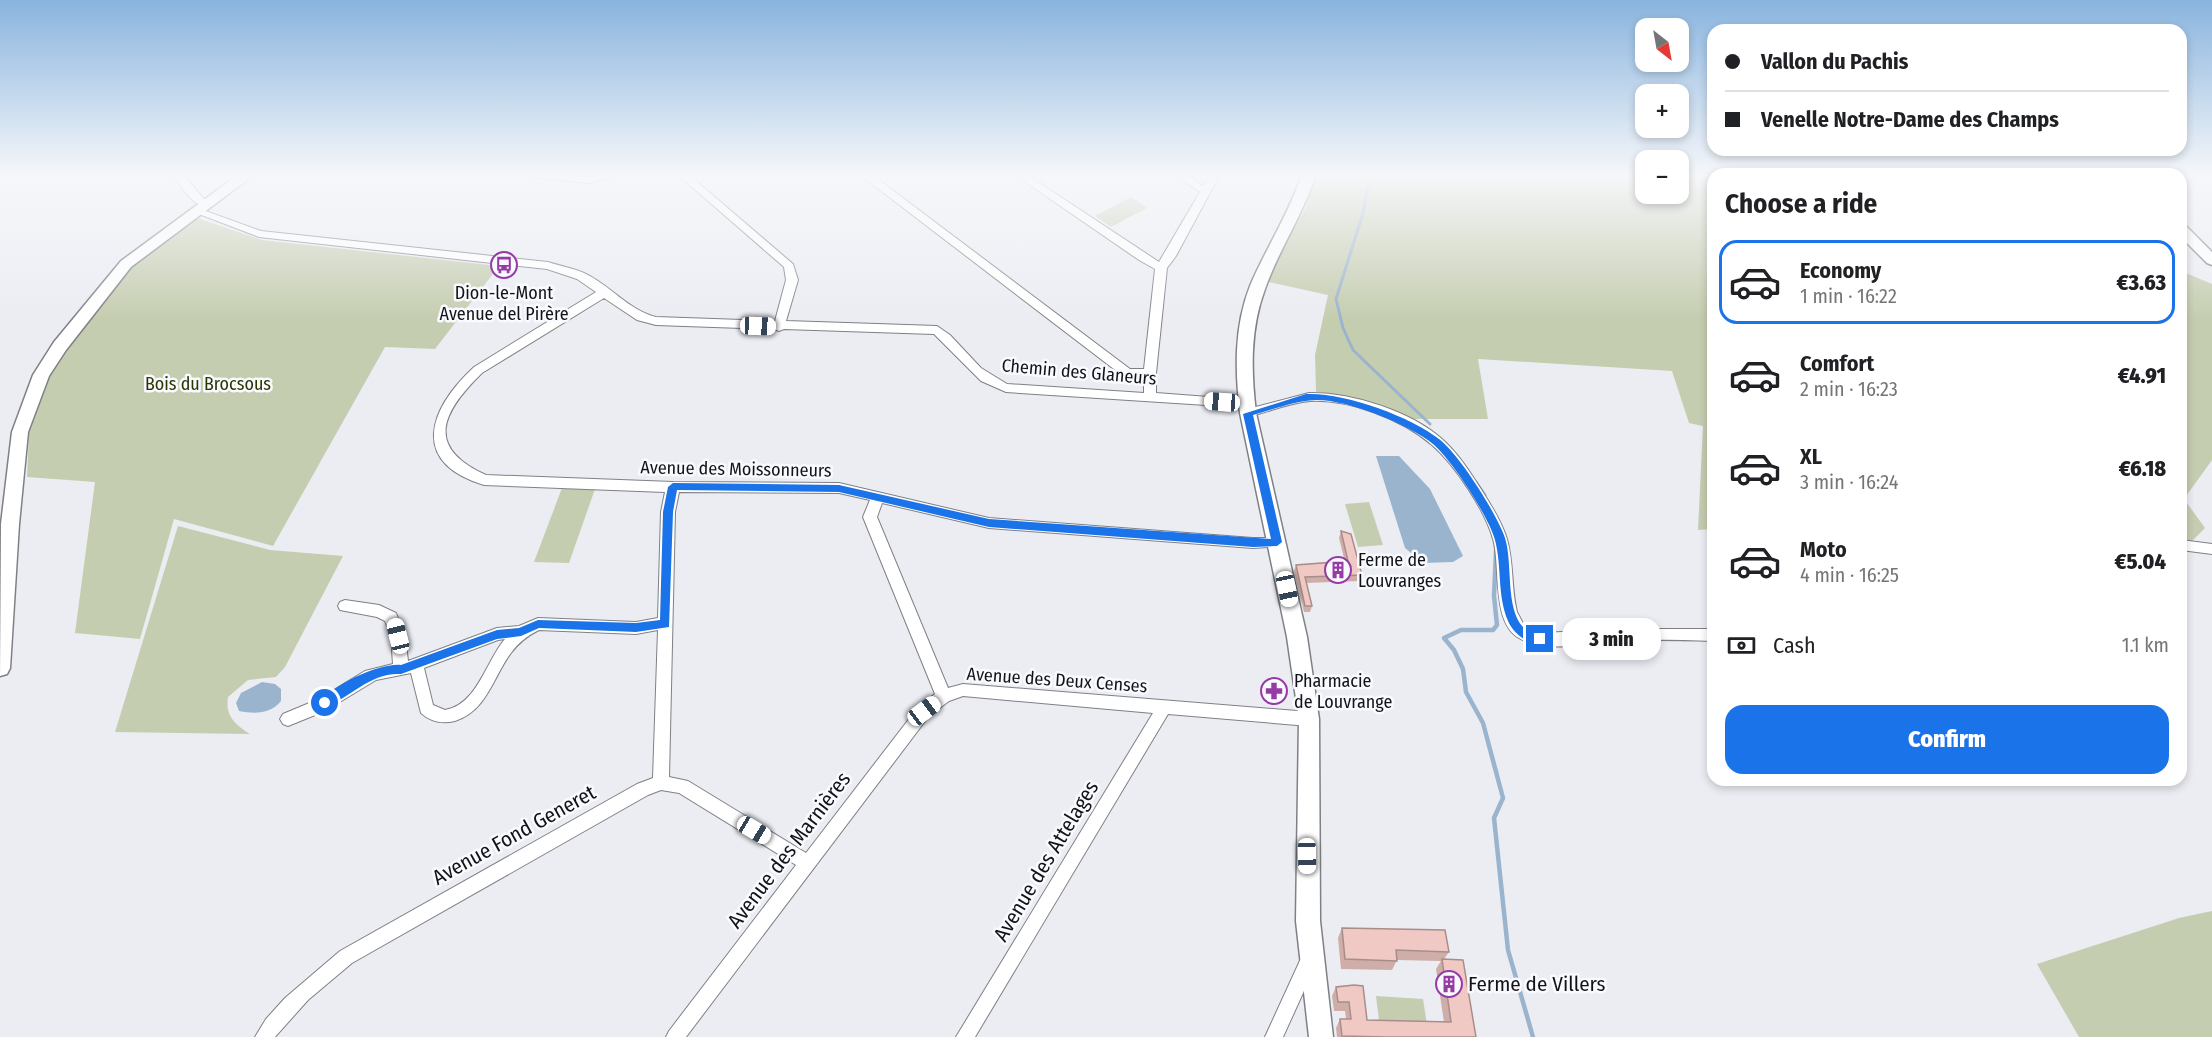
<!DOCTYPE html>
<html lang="en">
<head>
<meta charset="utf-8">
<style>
	body { margin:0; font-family:"Fira Sans Condensed",sans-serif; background:#f2f2f2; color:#202124; height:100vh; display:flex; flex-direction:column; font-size:22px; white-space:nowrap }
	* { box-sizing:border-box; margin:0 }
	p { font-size:20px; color:#757577 }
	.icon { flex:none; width:33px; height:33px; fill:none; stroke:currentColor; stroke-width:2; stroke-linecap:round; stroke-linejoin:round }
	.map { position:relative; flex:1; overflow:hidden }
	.panel { position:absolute; left:1707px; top:168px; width:480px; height:618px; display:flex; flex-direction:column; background:#fff; border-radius:18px; box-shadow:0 3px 9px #0003 }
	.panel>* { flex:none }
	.top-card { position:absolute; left:1707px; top:24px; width:480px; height:132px; border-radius:18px; box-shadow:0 3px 9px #0003; display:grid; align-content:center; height:132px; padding:0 18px; background:#fff }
	.needle { width:39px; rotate:149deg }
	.tools { position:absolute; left:1635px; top:18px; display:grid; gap:12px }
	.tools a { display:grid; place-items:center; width:54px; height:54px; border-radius:12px; background:#fff; box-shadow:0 3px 9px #0003; font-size:30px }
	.end { position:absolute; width:27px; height:27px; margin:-14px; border:8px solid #1a73e8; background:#fff; box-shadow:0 0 0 3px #fff }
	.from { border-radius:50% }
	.bubble { position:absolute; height:42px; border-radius:18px; background:#fff; box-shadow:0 3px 9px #0003; font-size:20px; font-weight:800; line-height:42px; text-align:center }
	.car { position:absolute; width:18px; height:36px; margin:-18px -9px; border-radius:8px; box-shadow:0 0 4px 2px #0007; background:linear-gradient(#fff 24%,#345 0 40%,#fff 0 76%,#345 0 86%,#fff 0) }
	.top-card b { display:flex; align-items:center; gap:21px; height:57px; font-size:22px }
	.top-card b+b { border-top:2px solid #e0e0e0 }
	.top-card i { width:15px; height:15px; background:#202124 }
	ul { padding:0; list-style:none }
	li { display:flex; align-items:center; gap:18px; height:84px; margin:0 12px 9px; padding:0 6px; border:3px solid transparent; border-radius:18px }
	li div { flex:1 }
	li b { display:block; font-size:22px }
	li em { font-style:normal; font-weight:800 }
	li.current { border-color:#1a73e8 }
	li>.icon { width:54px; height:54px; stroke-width:1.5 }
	h2 { padding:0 18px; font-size:27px; line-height:72px }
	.pay { display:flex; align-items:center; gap:15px; height:66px; padding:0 18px; font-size:22px }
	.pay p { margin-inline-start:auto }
	.cta { display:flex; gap:12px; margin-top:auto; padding:12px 18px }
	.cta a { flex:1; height:69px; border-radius:18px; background:#1a73e8; color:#fff; font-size:24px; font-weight:800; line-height:69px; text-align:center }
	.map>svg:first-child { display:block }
</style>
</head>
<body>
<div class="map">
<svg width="2212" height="1037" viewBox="0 0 2212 1037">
	<rect width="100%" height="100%" fill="#ebedf3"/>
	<g fill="#c5cdb0">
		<polygon points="1314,174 1645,174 1646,194 1678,194 1679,174 1713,174 1713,529 1698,530 1703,426 1689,423 1672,371 1478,359 1488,419 1414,419 1359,400 1316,392 1315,355 1328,295 1264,281 1306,207"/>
		<polygon points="1131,197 1147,208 1111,227 1095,216"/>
		<polygon points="197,218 262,240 499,266 435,349 385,347 273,546 174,519 140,639 75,633 95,482 27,477 29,432 46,381 66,347 130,266"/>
		<polygon points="2181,271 2212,284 2212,460 2184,499 2205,528 2192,541 2181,540"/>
		<polygon points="562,488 595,489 569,563 534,562"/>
		<polygon points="1369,502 1383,545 1358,547 1345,504"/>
		<path d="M178,526l92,24 73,6 -58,111 -9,10 -28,3 -20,17c-3,19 7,27 22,37l-135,-2z"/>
		<polygon points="2212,911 2212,1037 2079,1037 2037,964 2179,918"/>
		<polygon points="1376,996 1423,999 1428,1031 1380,1029"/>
	</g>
	<g fill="#9bb4ce">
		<polygon points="1376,456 1399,456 1430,489 1463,556 1453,562 1423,563 1405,548"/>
		<path d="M262,682l13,2 6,5v12c-10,13 -26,13 -42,10l-3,-8 5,-10z"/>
	</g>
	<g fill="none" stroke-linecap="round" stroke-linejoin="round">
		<g stroke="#9bb4ce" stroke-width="3">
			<polyline points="1370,174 1363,213 1336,299 1343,328 1353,350 1430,424"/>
			<polyline points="1476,482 1485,495"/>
		</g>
		<polyline stroke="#9bb4ce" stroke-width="4.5" points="1496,551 1494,596 1497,625 1493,630 1461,630 1444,638 1454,650 1463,669 1466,692 1483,723 1503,798 1494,818 1508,950 1533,1037"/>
		<defs>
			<g id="street">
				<path d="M172,174h11l20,24 8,5v4c-17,2 -30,-21 -39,-33z"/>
				<polygon points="522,174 590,177 622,174 590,183 527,177"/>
				<path d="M677,174h11l105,90 5,16 -12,41 151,5 13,9 31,33 26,16 137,9v-16l-21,-1 -264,-202h12l259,195h14l11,-100 -16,-9 -125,-86h12l133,88 41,-70 -27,-18h12l18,12 7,-12h10l-44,82 -9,12 -11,105v20l66,5 24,-1 6,4 -6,4 -24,1 -216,-14 -25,-11 -47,-47 -150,-5 -5,2 -5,-2 -118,-4 -19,-5 -33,-22 -122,75c-40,39 -58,74 4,102l187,7 166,1 150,35 264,20h29l2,4 -2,4 -29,2 -264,-20 -107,-25 -5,14 71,171 15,-4 346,28 5,2 3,5 -3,5 -5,2 -141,-12 -193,323h-19l197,-324 -190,-17 -14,5 -20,15 -243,321h-20l3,-6 127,-166 -117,-72 -18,-3 -13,5 -296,168 -44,37 -33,37h-20l11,-18 19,-21 55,-47 297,-167 16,-6 5,-148 -22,4 -97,-4c-12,6 -20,12 -28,23 -18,24 -24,58 -56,68 -13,3 -24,1 -34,-8l-10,-40 -35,7 -51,31 -37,15 -5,-2 -3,-5 3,-5 36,-15 46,-28 28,-7 -2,-28 -6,-15 -8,-4 -37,-7 -2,-4 2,-4 5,-2 34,5 17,8 9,23 3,25 89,-33 22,-2 19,-8 98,4 22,-4 3,-106 4,-20 -181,-7c-75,-23 -55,-76 -10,-118l122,-75 -19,-13 -30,-10 -288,-32 -68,-26 5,-3 4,1 61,22 287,31c12,4 25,6 36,11 26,12 44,37 72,44l119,4 11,-41 -2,-13zM679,492l160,1 31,7 -7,17 72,177 -16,12 -113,147 -118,-72 -19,-4 6,-265zM505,639c-19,22 -28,66 -60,71l-12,-5 -9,-37 74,-28z"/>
				<path d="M1309,393c41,-1 102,18 133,46 17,15 30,36 42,55 9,14 18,29 23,45 7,24 4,49 10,73l8,15 16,6 85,-4h87v12c-33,-1 -67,-2 -100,0 -29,2 -68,13 -94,-3 -28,-16 -18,-72 -26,-99 -8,-29 -38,-74 -61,-94 -30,-26 -83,-46 -122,-44 -22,2 -42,11 -62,16l-6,-4 2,-3z"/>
				<polygon points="2181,540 2212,544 2212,554 2181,550"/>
				<polygon points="1309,951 1315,954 1318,960 1283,1037 1265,1037 1303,954"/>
			</g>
			<g id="secondary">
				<polygon points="239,174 255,174 131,267 66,350 49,376 28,432 19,524 10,668 7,674 0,676 1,524 12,432 33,375 54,342 121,261"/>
				<path d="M1302,174h14c-13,41 -37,75 -51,115 -15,40 -14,82 -9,124l51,224 12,82 1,202 13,116h-24l-13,-116 3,-202 -12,-82 -47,-224c-5,-43 -6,-86 10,-127 16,-38 39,-72 52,-112z"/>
				<polygon points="2181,225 2186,226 2212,252 2212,265 2207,263 2181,237"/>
			</g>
		</defs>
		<use href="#street" stroke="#7e8085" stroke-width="2"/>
		<use href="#secondary" stroke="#7e8085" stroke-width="3"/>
		<use href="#street" fill="#fff" fill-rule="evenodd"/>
		<use href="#secondary" fill="#fff" fill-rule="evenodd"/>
	</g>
	<g fill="#cfada9">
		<polygon points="1341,531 1362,575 1360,581 1306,583 1312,606 1310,612 1304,612 1294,571 1296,565 1345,562 1339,538"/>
		<polygon points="1342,928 1449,952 1444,959 1476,1037 1337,1037 1336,1028 1340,1019 1346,1019 1345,1011 1334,1011 1332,996 1336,987 1367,1020 1444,1022 1436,969 1441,961 1397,960 1392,970 1341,969 1338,938"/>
	</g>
	<g fill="#f1c9c4" stroke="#a98d89" stroke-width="1.5">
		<polygon points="1341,531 1351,534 1362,575 1305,577 1312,606 1305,606 1296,565 1348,561"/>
		<polygon points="1342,928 1445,930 1449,952 1396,950 1397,961 1345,959"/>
		<polygon points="1442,959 1463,960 1476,1037 1387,1037 1342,1036 1340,1019 1351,1019 1349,1002 1338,1002 1336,987 1354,985 1363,986 1367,1020 1451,1022"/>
	</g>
	<linearGradient id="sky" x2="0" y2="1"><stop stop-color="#89b4de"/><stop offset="0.55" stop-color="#f6f7fa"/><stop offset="1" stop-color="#f6f7fa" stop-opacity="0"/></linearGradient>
	<rect width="2212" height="319" fill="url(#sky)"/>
	<path fill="#1a73e8" d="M1306,394c37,-2 104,22 133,45 20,15 58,75 66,99 8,25 0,70 18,89 5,6 14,6 21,8v7c-16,4 -30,-8 -36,-21 -11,-26 -6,-55 -13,-81 -6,-23 -44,-81 -62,-96 -24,-20 -87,-45 -118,-44 -21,1 -43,10 -62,15l29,127 -5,4 -24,1 -264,-20 -150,-35 -162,-2 -4,22 -4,115 -33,5 -97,-4 -18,8 -24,3 -96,35c-30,-2 -50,23 -76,33l-5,-4c11,-18 60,-40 81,-38l96,-35 22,-2 19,-8 98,3 24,-3 3,-108 5,-25 5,-4 166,2 150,34 282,20 -28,-125z"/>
	<defs>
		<symbol id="bus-ring" viewBox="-11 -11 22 22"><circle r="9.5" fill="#f9faff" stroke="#963ba5" stroke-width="1.5"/><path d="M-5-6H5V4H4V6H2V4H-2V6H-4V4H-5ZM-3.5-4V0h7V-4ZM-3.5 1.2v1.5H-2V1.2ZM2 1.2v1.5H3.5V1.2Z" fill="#963ba5"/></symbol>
		<symbol id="building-ring" viewBox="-11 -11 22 22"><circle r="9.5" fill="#f9faff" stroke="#963ba5" stroke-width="1.5"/><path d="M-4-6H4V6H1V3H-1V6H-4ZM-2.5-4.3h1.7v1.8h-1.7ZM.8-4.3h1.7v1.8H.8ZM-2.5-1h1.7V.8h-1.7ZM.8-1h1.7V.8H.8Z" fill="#963ba5"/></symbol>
		<symbol id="pharmacy-ring" viewBox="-11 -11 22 22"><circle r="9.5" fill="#f9faff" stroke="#963ba5" stroke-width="1.5"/><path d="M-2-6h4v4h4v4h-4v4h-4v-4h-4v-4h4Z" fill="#963ba5"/></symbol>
	</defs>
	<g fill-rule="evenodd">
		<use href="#bus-ring" x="489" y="250" width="30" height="30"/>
		<use href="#building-ring" x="1323" y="555" width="30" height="30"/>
		<use href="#pharmacy-ring" x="1259" y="676" width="30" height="30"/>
		<use href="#building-ring" x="1434" y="969" width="30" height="30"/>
	</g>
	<g text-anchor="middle" stroke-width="5" stroke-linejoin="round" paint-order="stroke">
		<g font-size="18" fill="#131315" stroke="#f9faff" text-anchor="start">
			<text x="504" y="299" text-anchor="middle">Dion-le-Mont<tspan x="504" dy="21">Avenue del Pirère</tspan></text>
			<text x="1358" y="566">Ferme de<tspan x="1358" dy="21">Louvranges</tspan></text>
			<text x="1294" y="687">Pharmacie<tspan x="1294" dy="21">de Louvrange</tspan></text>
		</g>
		<g font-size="18" fill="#131315" stroke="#f9faff">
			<text transform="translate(1079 372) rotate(5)" y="6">Chemin des Glaneurs</text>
			<text transform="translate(736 469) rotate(1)" y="6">Avenue des Moissonneurs</text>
			<text transform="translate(1057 680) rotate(4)" y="6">Avenue des Deux Censes</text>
		</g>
		<g font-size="18" fill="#2c3600" stroke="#f9faff">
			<text x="208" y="390">Bois du Brocsous</text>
		</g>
		<g font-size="21" fill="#131315" stroke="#f9faff">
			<text transform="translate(514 835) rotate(-29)" y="7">Avenue Fond Generet</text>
			<text transform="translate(789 850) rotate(-53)" y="7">Avenue des Marnières</text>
			<text transform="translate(1046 861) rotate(-59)" y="7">Avenue des Attelages</text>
		</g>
		<g font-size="21" fill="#131315" stroke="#f9faff" text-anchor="start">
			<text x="1468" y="991">Ferme de Villers</text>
		</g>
	</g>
</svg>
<div class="tools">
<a><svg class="needle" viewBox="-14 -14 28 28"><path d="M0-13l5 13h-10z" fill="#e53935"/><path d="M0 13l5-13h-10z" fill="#757577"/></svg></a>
<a>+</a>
<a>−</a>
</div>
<i class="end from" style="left:325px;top:703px"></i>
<i class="end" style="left:1540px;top:639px"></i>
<div class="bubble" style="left:1562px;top:618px;width:99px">3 min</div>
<i class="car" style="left:758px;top:326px;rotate:92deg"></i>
<i class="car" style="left:1222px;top:402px;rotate:274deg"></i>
<i class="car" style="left:1287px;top:589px;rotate:168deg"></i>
<i class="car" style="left:398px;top:636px;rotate:346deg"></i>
<i class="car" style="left:924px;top:711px;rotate:53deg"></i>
<i class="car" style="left:754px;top:830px;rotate:121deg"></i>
<i class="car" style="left:1307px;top:856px;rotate:179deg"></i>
<div class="top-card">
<b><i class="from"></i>Vallon du Pachis</b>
<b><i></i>Venelle Notre-Dame des Champs</b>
</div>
<section class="panel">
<h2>Choose a ride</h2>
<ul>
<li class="current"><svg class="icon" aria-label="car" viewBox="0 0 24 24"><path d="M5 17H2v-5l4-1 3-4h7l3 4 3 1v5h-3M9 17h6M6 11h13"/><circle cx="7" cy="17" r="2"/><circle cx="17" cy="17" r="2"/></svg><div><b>Economy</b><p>1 min · 16:22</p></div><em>€3.63</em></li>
<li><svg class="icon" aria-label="car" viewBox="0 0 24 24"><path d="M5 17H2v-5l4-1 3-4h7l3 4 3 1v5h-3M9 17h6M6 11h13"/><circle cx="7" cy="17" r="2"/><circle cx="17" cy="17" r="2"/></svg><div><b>Comfort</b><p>2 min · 16:23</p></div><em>€4.91</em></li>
<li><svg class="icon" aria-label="car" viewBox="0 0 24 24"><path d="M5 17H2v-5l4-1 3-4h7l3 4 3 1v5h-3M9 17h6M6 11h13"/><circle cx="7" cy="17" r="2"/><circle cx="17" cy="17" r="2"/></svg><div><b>XL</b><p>3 min · 16:24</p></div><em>€6.18</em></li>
<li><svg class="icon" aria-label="car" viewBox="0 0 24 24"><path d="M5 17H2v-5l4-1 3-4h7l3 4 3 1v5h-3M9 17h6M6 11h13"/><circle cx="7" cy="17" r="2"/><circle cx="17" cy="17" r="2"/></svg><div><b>Moto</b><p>4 min · 16:25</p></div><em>€5.04</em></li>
</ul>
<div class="pay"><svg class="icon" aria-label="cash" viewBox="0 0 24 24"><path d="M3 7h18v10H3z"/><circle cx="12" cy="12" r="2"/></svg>Cash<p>1.1 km</p></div>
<div class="cta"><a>Confirm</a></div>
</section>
</div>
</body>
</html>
